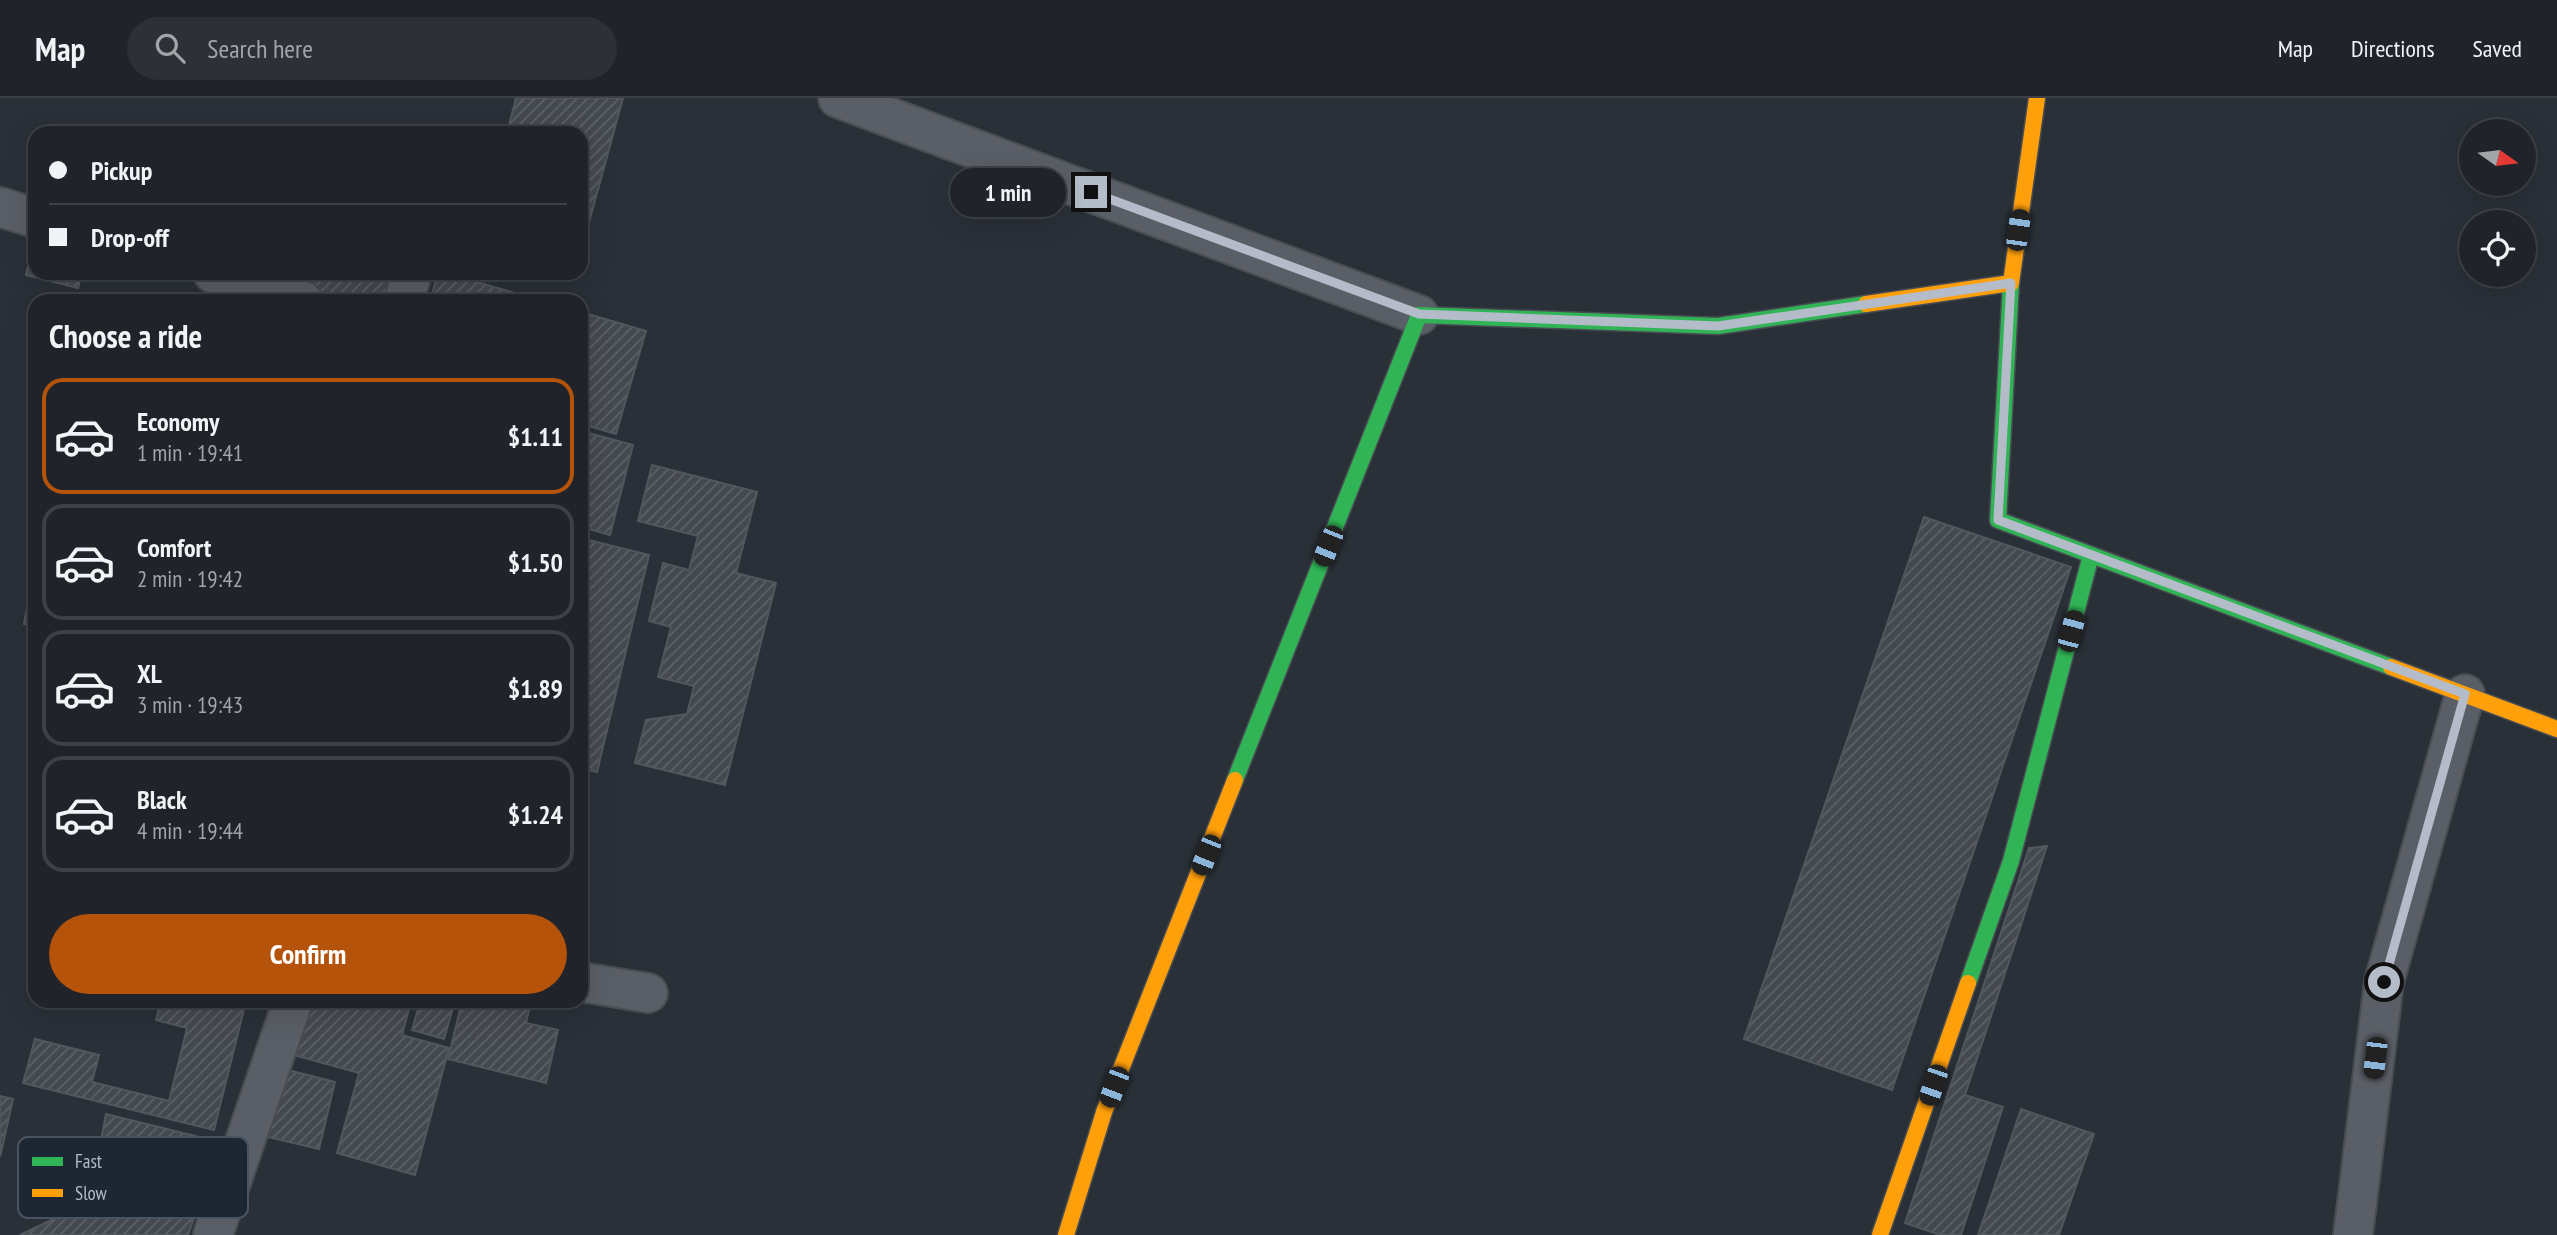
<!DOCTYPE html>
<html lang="en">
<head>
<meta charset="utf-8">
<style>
	body { margin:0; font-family:"PT Sans Narrow",sans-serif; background:#2d3036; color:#f1f3f6; height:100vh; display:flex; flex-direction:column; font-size:26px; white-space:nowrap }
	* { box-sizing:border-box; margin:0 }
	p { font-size:23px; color:#a2a4a8 }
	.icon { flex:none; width:38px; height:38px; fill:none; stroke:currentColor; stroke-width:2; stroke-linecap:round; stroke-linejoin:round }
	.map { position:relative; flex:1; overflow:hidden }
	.side { position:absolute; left:28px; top:196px; width:560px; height:714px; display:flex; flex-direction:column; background:#20242a; border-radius:21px; box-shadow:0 7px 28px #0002,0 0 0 2px #3d4147 }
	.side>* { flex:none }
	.hud { position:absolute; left:28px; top:28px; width:560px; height:154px; border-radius:21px; box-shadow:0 7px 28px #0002,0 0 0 2px #3d4147; display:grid; align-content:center; height:154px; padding:0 21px; background:#20242a }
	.needle { width:46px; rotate:104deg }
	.fabs { position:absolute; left:2459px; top:21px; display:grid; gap:14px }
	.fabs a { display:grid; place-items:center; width:77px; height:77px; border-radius:50%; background:#20242a; box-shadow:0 7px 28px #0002,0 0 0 2px #3d4147; font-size:35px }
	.end { position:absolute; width:32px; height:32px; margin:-16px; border:9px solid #b4bcc9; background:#111; box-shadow:0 0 0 4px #111 }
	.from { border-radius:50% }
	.bubble { position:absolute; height:49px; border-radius:24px; background:#20242a; box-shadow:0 7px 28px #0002,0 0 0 2px #3d4147; font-size:23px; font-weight:700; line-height:49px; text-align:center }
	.car { position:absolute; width:21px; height:42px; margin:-21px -10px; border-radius:9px; box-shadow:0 0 5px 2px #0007; background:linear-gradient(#222 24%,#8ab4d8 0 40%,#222 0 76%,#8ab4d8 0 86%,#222 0) }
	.hud b { display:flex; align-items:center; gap:24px; height:66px; font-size:26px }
	.hud b+b { border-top:2px solid #3d4147 }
	.hud i { width:18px; height:18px; background:#f1f3f6 }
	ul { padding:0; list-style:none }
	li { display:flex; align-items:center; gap:21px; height:116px; margin:0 14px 10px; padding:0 7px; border:4px solid #3d4147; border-radius:21px }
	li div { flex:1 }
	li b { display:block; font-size:26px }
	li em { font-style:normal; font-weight:700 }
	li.selected { border-color:#b45309 }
	li>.icon { width:63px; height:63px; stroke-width:1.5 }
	h2 { padding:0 21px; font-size:32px; line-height:84px }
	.primary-button { display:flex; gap:14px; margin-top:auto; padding:14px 21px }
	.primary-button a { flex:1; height:80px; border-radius:42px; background:#b45309; color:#fff; font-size:28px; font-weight:700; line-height:80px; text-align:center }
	header { display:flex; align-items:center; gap:42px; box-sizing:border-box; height:98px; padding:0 35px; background:#20242a; border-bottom:2px solid #3d4147 }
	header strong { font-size:33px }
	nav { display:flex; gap:38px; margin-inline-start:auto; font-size:24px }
	.search { width:490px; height:63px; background:#2d3036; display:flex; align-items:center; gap:18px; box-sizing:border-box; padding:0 24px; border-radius:38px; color:#a2a4a8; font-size:26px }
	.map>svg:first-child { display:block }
</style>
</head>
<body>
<header>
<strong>Map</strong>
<div class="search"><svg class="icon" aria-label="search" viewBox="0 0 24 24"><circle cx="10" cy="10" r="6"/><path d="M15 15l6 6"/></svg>Search here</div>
<nav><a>Map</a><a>Directions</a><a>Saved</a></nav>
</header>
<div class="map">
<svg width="2557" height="1137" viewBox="0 0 2557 1137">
	<defs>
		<pattern id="building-hatch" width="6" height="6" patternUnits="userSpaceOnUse" patternTransform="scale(1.75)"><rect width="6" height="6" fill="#444950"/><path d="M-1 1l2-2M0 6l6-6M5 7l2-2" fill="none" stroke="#5d6168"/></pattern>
	</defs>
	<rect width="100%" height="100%" fill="#2a3038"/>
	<g fill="url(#building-hatch)" stroke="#52575f" stroke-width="2">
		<polygon points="516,0 623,0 581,154 581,35 507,35"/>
		<polygon points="33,148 35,175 82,175 78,190 26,177"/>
		<polygon points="253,175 397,175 388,203 344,203"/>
		<polygon points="438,175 445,175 543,203 430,203"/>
		<polygon points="581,214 646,233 616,336 581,326"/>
		<polygon points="581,333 633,347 610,437 581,429"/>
		<polygon points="652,367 757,394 736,475 776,485 725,687 635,665 646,622 687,616 694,588 658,579 671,529 649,523 663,465 689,472 698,438 638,423"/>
		<polygon points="1924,419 2071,469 1892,992 1744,941"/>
		<polygon points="581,440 649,457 597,674 581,670"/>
		<polygon points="33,479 35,480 35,528 24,526"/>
		<polygon points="2047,748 1965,997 2003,1009 1961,1137 1940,1137 1905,1125 2029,750"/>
		<polygon points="161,903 246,903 214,1032 23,985 35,941 99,957 92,984 169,1003 187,930 156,922"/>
		<polygon points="309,903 411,903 402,937 449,950 415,1077 337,1055 359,975 294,957"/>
		<polygon points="420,903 455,903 444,941 412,932"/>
		<polygon points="462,903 531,903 526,925 558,932 546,985 448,961"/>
		<polygon points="280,970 335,984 319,1051 264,1038"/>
		<polygon points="0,998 13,1001 0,1059"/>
		<polygon points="2021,1011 2094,1036 2059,1137 1978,1137"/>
		<polygon points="106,1016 220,1044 188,1137 20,1137 89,1104"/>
	</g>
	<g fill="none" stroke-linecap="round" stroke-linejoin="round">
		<defs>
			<g id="street">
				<polyline points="838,0 1419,217"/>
				<polyline points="0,109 35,120"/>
				<polyline points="213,175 303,203"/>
				<polyline points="404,203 412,175"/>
				<polyline points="581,884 648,895"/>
				<polyline points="213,1137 293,903"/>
				<polyline points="2353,1137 2384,884 2465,596"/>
			</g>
			<g id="fast">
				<polyline points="2011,185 1998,422 2391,569"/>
				<polyline points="1235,682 1419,217 1718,228 1866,206"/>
				<polyline points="1968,885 2011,763 2091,457"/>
			</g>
			<g id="slow">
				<polyline points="1866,206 2011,185 2037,0"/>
				<polyline points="2391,569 2557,631"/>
				<polyline points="1066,1137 1104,1014 1235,682"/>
				<polyline points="1880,1137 1968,885"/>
			</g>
		</defs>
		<use href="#street" stroke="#484c53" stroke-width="42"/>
		<use href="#fast" stroke="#484c53" stroke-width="19"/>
		<use href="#slow" stroke="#484c53" stroke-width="19"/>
		<use href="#street" stroke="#5a5e66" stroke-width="38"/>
		<use href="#fast" stroke="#30b455" stroke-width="16"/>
		<use href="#slow" stroke="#ff9f0a" stroke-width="16"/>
	</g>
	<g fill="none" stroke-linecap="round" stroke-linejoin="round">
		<polyline stroke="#b4bcc9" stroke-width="9" points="1091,94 1419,216 1718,228 2011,185 1998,422 2465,596 2384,884"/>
	</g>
	<rect x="18" y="1039" width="230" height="81" rx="10" fill="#1d2633" stroke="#4a5360" stroke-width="2"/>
	<rect x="32" y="1059" width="31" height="9" fill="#30b455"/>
	<rect x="32" y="1091" width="31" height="8" fill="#ff9f0a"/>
	<g font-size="19" fill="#b4bcc9">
		<text x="75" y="1070">Fast</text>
		<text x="75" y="1102">Slow</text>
	</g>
</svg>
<div class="fabs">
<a><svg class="needle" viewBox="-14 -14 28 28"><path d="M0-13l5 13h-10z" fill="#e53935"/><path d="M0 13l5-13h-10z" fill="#a2a4a8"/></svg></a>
<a><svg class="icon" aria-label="locate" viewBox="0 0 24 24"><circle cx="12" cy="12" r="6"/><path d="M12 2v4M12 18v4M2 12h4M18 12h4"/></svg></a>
</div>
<i class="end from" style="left:2384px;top:884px"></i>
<i class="end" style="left:1091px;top:94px"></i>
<div class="bubble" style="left:950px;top:70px;width:116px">1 min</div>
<i class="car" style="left:2018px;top:132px;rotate:8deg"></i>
<i class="car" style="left:1328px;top:448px;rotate:202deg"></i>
<i class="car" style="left:2071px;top:533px;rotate:15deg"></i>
<i class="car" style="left:1206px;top:757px;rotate:202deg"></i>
<i class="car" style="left:2375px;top:960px;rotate:187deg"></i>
<i class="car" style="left:1933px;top:987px;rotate:199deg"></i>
<i class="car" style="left:1114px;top:989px;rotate:201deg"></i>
<div class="hud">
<b><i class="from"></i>Pickup</b>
<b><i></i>Drop-off</b>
</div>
<section class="side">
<h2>Choose a ride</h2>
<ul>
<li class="selected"><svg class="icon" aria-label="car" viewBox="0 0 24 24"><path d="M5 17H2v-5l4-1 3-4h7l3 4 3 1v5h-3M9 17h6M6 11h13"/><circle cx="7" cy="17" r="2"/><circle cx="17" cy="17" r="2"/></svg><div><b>Economy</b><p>1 min · 19:41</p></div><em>$1.11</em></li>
<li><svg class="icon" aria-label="car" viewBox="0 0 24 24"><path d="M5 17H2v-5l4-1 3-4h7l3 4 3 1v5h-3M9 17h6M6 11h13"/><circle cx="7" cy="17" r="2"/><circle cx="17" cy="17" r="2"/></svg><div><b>Comfort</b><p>2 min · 19:42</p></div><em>$1.50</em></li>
<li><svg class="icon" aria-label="car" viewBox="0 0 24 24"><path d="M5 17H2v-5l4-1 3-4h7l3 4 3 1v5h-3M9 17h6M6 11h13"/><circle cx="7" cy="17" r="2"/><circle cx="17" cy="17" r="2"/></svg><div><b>XL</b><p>3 min · 19:43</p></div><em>$1.89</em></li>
<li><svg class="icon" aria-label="car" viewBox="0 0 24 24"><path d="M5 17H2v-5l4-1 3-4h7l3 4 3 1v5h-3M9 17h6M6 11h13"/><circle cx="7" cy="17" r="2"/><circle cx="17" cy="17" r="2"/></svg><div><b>Black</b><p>4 min · 19:44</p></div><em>$1.24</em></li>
</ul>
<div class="primary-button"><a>Confirm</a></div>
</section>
</div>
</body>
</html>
